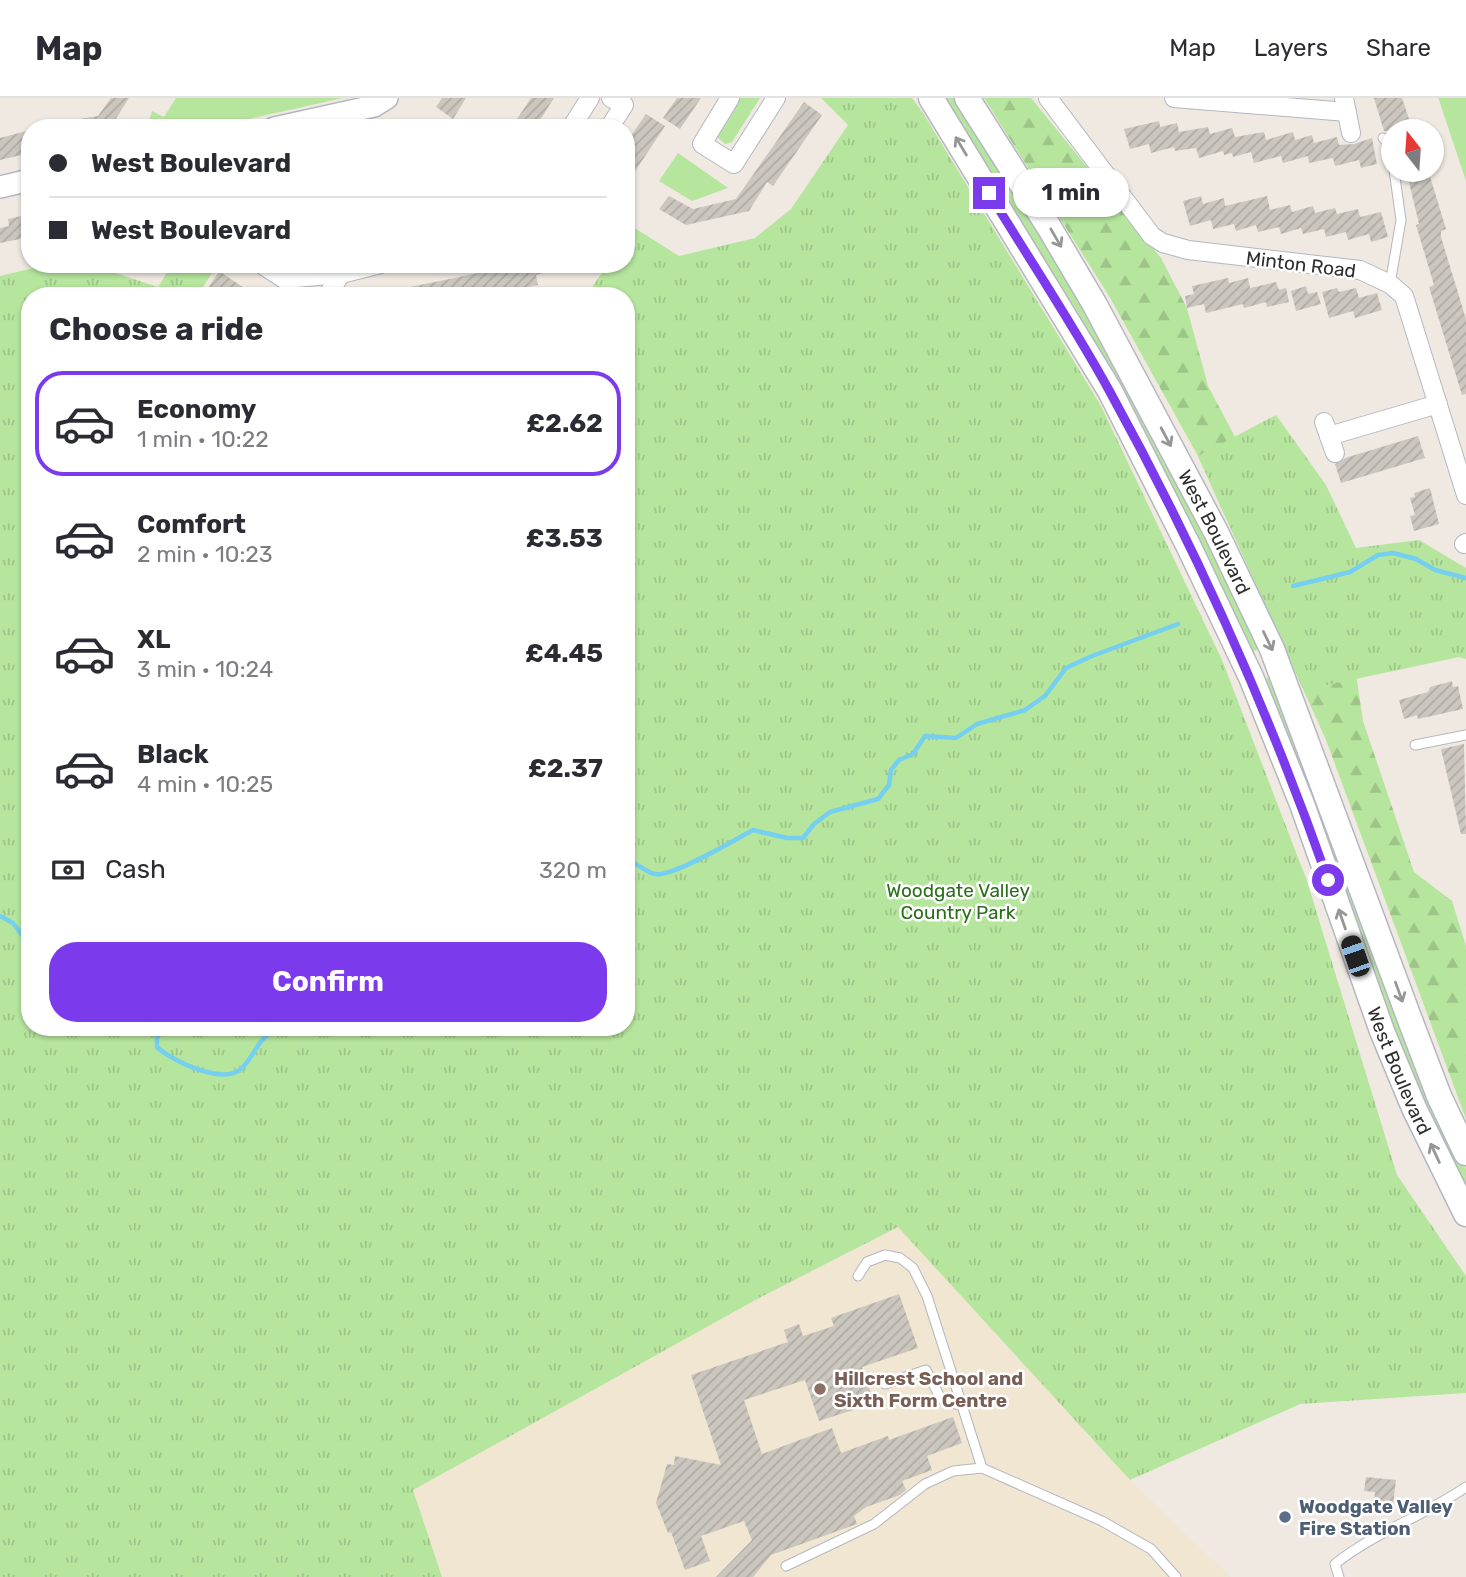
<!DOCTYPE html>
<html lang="en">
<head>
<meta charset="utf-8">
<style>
	body { margin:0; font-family:Rubik,sans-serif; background:#f7f7f7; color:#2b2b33; height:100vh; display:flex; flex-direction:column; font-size:26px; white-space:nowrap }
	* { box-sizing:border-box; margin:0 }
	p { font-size:23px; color:#7c7c81 }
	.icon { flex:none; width:38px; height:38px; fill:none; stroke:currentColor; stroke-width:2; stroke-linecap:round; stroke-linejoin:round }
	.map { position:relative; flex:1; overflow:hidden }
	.sheet { position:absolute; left:21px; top:189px; width:614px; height:749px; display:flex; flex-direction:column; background:#fff; border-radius:28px; box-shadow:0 2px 5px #0004 }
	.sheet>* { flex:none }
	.top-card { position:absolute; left:21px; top:21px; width:614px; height:154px; border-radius:28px; box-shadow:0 2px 5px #0004; display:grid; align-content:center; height:154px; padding:0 28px; background:#fff }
	.needle { width:46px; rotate:343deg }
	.fabs { position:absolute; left:1381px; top:21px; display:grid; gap:14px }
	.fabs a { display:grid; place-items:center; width:63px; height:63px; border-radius:50%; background:#fff; box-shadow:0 2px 5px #0004; font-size:35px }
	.end { position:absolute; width:32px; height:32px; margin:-16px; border:9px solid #7c3aed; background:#fff; box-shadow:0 0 0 4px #fff }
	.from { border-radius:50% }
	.bubble { position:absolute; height:49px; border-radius:24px; background:#fff; box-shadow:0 2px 5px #0004; font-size:23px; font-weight:700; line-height:49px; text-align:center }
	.car { position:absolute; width:21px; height:42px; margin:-21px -10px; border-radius:9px; box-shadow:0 0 5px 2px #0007; background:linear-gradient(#222 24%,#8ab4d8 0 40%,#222 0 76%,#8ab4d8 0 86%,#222 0) }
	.top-card b { display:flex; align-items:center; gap:24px; height:66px; font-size:26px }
	.top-card b+b { border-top:2px solid #e1e1e2 }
	.top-card i { width:18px; height:18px; background:#2b2b33 }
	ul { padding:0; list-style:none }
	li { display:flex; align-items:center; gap:21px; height:105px; margin:0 14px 10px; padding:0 14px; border:4px solid transparent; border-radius:28px }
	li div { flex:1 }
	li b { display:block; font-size:26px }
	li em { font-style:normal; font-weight:700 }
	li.on { border-color:#7c3aed }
	li>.icon { width:63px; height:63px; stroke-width:1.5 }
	h2 { padding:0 28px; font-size:32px; line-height:84px }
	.pay { display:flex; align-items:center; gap:18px; height:77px; padding:0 28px; font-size:26px }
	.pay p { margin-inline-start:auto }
	.cta { display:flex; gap:14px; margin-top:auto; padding:14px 28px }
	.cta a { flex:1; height:80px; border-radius:28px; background:#7c3aed; color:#fff; font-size:28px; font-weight:700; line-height:80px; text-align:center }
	header { display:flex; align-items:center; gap:42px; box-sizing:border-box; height:98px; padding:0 35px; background:#fff; border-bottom:2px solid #e1e1e2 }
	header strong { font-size:33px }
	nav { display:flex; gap:38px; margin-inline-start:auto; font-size:24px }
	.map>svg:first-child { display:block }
</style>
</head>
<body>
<header>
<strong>Map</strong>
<nav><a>Map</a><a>Layers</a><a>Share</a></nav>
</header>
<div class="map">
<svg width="1466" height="1479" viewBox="0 0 1466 1479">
	<defs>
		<pattern id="forest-firs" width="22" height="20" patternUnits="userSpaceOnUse" patternTransform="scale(1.75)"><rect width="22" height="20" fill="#b6e59e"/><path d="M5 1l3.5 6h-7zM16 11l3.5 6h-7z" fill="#9dc588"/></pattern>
		<pattern id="park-tufts" width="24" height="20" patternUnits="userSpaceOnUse" patternTransform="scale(1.75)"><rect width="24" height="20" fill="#b6e59e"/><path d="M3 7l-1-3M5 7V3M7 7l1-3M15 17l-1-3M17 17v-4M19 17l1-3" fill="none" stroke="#9dc588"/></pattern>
		<pattern id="building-hatch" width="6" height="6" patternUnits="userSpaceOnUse" patternTransform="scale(1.75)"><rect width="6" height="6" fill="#cbc7bf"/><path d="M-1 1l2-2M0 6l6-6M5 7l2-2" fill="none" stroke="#afaba4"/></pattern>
	</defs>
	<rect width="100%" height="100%" fill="#efe9e1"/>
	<polygon fill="#f0e6d1" points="899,1129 1130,1382 1231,1479 442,1479 412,1392 759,1200"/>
	<g fill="#b6e59e">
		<polygon points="176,0 343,0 207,30 147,30 152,13 164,19"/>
		<polygon points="740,0 760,0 732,44 725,46 715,37"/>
		<polygon points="941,0 954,0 1047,145 1113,259 1233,491 1258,551 1248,556 1129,308 1076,211"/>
		<polygon points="1438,0 1466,0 1466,83 1439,2"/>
		<polygon points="678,55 728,90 692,103 659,83"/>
		<polygon points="1270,579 1427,989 1466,1071 1466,1093 1416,999 1261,582"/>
	</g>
	<polygon fill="url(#forest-firs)" points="984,0 1031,0 1161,160 1187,210 1208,288 1354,563 1363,623 1414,774 1452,803 1466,848 1466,1021 1326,642 1198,358 1109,198"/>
	<g fill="url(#park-tufts)">
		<polygon points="821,0 912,0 923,15 1101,308 1222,562 1307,783 1397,1077 1466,1178 1466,1295 1300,1306 1130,1382 898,1129 759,1200 413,1392 442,1479 0,1479 0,178 50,166 88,166 158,189 172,166 218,166 197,198 30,198 30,929 626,929 626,198 577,198 590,192 608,166 626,166 627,139 633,129 679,158 755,140 791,111 848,27"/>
		<polygon points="1276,317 1326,387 1356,450 1419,442 1466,470 1466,561 1459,559 1304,592 1198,358"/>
	</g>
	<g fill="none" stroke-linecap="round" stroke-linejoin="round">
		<g stroke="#75cff0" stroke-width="4.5">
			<polyline points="1293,488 1350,474 1378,457 1393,455 1416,461 1435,472 1466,480"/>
			<path d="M626,762c11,2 19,12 29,14 16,4 81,-35 98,-44l34,8h16l11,-14 16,-12 48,-13 11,-14 2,-15 8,-10 14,-6 12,-18 31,2 21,-14 48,-14 20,-14 21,-28 26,-12 86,-32"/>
			<polyline points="0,818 13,825 30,848"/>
			<path d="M157,929v20c15,14 67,39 85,21 15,-16 14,-27 35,-41"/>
		</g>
	</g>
	<g fill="url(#building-hatch)">
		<polygon points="111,0 129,0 110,30 68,30 68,23 98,18"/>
		<polygon points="442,0 466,0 453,21 436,9"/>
		<polygon points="531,0 554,0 535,30 511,30"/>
		<polygon points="677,0 701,0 680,31 663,20"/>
		<polygon points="1374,0 1402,0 1413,33 1384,33"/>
		<polygon points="804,4 822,17 773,88 767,84 749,113 686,127 659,111 669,98 693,111 736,101"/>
		<polygon points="646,16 665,28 626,87 626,45"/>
		<polygon points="1159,23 1160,29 1177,25 1179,34 1208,29 1210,36 1232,30 1235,39 1264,34 1266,42 1293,34 1295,42 1312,37 1314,45 1337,39 1339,47 1354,46 1372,40 1377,66 1361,70 1359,62 1335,68 1333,60 1309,65 1308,58 1283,65 1281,58 1254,65 1251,54 1233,59 1232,55 1224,57 1223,53 1199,60 1196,50 1175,53 1174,49 1151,55 1149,46 1130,51 1124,31"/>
		<polygon points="30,32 30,55 0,62 0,40"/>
		<polygon points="1406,72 1428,72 1446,131 1441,133 1441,139 1466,221 1466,296 1462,297 1429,189 1434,187 1416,127 1419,126"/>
		<polygon points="1201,98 1203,106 1224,100 1225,108 1267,98 1270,112 1290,107 1292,114 1313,108 1315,115 1335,110 1337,116 1358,111 1360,119 1381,114 1388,139 1371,144 1369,136 1348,142 1346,134 1326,139 1324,131 1303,136 1301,130 1281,136 1279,129 1258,134 1256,127 1236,133 1234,126 1213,131 1211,122 1190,128 1183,103"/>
		<polygon points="30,116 30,139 0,145 0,130 9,128 8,121"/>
		<polygon points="522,166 562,166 562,170 536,177 538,187 485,198 396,198 396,192"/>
		<polygon points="219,173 256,198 203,198"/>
		<polygon points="1228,180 1229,185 1248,180 1250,190 1276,184 1279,192 1286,190 1289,204 1267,209 1266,204 1244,210 1243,206 1206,215 1204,206 1187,210 1185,198 1194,196 1192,188"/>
		<polygon points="1306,188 1308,196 1317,194 1321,206 1296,213 1291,193"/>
		<polygon points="1337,190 1339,194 1356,190 1359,200 1377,195 1382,212 1355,220 1353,213 1329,220 1322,194"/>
		<polygon points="1418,338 1425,360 1341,385 1335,366 1345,360"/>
		<polygon points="1430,390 1439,426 1414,433 1410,418 1415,417 1410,400 1415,399 1414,395"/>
		<polygon points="1452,583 1453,589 1458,588 1463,611 1418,621 1417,617 1404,621 1399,602 1428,594 1430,589"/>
		<polygon points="1464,646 1466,736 1461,736 1441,651"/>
		<polygon points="899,1196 918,1250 862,1269 874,1305 819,1323 805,1282 744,1302 762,1356 832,1330 841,1355 888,1338 889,1342 953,1319 962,1345 927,1358 932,1372 902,1383 906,1392 900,1397 866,1409 854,1418 857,1426 771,1457 753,1479 716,1479 752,1442 744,1423 701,1438 710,1463 685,1472 671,1434 668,1435 656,1405 667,1366 674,1367 675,1358 721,1367 691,1277 788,1244 784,1232 799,1226 803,1238 834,1228 831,1220"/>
		<polygon points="1366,1379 1396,1382 1393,1407 1374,1405 1375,1394 1364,1393"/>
	</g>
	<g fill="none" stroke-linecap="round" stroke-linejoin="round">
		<defs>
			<g id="service">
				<polyline points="1383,40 1390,48 1393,67"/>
				<polyline points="1390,186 1401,122 1394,72"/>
				<polyline points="1415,647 1466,637"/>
				<polyline points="858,1178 867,1164 885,1157 900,1160 913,1170 927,1198 982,1370"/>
				<polyline points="885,1286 926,1272 941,1301 962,1308"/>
				<polyline points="786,1468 874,1426 925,1386 953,1373 982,1370 1102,1423 1151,1451 1176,1479"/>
				<path d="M1339,1479l-4,-13c40,-32 89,-48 131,-77"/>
			</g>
			<g id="minor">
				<polyline points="730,0 702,46 734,66 776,0"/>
				<polyline points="1048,0 1152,138 1163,145 1188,152 1360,172 1390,186 1404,198 1466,397"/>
				<polyline points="1174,0 1347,14"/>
				<polyline points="1344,0 1351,35"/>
				<polyline points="571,30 590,0"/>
				<polyline points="609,30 624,7 611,0"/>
				<polyline points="261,166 284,181 341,176 381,166"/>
				<polyline points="327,198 341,176"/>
				<polyline points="1324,324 1329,338 1438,306"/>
				<polyline points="1329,338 1335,355"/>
				<polyline points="1464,446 1466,445"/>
			</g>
			<g id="tertiary">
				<polyline points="274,30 374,8 387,0"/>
				<polyline points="0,89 30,82"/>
			</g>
			<g id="secondary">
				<path id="s1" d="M931,0l179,293 79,156 62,130 51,127 80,227 32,77 52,106"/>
				<path id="s2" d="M967,0l82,129 46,78 121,227 56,117 138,371 29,76 27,57"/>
			</g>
		</defs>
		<use href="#service" stroke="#b4b7c1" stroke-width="11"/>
		<use href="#minor" stroke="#b4b7c1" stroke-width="20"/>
		<use href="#tertiary" stroke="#b4b7c1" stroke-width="24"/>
		<use href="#secondary" stroke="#b4b7c1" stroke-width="27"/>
		<use href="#service" stroke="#fff" stroke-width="9"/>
		<use href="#minor" stroke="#fff" stroke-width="18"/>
		<use href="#tertiary" stroke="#fff" stroke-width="21"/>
		<use href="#secondary" stroke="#fff" stroke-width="24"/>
	</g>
	<defs><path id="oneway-shaft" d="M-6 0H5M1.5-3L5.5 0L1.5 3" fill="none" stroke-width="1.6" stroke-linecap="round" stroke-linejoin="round" transform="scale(1.75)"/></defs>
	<g stroke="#969696">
		<use href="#oneway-shaft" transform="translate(961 48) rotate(-121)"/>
		<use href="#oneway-shaft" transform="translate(1056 140) rotate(60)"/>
		<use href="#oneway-shaft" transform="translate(1166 339) rotate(62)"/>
		<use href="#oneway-shaft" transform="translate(1268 543) rotate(64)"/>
		<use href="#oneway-shaft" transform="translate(1342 821) rotate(-109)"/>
		<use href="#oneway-shaft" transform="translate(1399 894) rotate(70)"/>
		<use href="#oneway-shaft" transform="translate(1435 1055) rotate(-115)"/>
	</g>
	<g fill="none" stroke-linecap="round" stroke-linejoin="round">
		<path stroke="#7c3aed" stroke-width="9" d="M989,95c40,66 84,131 121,199 86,156 159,320 218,488"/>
	</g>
	<circle fill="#8d6e63" stroke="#fff" stroke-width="2.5" cx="820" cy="1291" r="7"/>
	<circle fill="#5c6f8a" stroke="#fff" stroke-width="2.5" cx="1285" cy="1419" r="7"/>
	<g text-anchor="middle" stroke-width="5" stroke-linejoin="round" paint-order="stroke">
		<g font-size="19" fill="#2e2e2e" stroke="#fff">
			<text transform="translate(1301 166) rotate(7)" y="7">Minton Road</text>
			<text dy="7" stroke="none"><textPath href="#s2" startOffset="500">West Boulevard</textPath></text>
			<text dy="7" stroke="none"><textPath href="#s1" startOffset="1083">West Boulevard</textPath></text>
		</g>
		<g font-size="19" fill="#2c6e1b" stroke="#fff">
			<text x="958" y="799">Woodgate Valley<tspan x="958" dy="22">Country Park</tspan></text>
		</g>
		<g font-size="19" font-weight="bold" fill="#785e54" stroke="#fff" text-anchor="start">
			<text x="834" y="1287">Hillcrest School and<tspan x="834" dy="22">Sixth Form Centre</tspan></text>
		</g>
		<g font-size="19" font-weight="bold" fill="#4e5e75" stroke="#fff" text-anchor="start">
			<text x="1299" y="1415">Woodgate Valley<tspan x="1299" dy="22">Fire Station</tspan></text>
		</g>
	</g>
</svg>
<div class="fabs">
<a><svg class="needle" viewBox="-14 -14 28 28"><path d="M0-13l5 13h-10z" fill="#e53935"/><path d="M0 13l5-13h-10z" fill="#7c7c81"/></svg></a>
</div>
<i class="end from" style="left:1328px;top:782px"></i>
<i class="end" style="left:989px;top:95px"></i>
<div class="bubble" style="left:1013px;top:70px;width:116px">1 min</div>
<i class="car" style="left:1355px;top:858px;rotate:341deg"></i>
<div class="top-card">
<b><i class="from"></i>West Boulevard</b>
<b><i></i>West Boulevard</b>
</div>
<section class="sheet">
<h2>Choose a ride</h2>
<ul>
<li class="on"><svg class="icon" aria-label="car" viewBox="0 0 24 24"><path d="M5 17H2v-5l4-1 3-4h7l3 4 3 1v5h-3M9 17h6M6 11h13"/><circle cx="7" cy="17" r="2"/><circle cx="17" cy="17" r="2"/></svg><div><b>Economy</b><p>1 min · 10:22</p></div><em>£2.62</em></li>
<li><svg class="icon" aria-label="car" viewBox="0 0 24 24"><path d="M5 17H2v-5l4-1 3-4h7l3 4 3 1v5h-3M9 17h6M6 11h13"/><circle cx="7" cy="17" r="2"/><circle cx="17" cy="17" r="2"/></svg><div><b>Comfort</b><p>2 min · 10:23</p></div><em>£3.53</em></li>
<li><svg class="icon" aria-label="car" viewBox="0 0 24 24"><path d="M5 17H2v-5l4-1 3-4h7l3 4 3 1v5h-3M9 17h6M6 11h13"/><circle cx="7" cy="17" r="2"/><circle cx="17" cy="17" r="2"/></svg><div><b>XL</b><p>3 min · 10:24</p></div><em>£4.45</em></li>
<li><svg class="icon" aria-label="car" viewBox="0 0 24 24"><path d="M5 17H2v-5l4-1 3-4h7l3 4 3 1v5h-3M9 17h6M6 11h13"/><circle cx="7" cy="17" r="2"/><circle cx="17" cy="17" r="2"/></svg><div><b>Black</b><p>4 min · 10:25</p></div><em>£2.37</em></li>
</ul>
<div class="pay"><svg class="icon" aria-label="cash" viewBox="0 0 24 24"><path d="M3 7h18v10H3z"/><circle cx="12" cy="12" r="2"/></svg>Cash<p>320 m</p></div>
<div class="cta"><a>Confirm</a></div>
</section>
</div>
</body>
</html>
